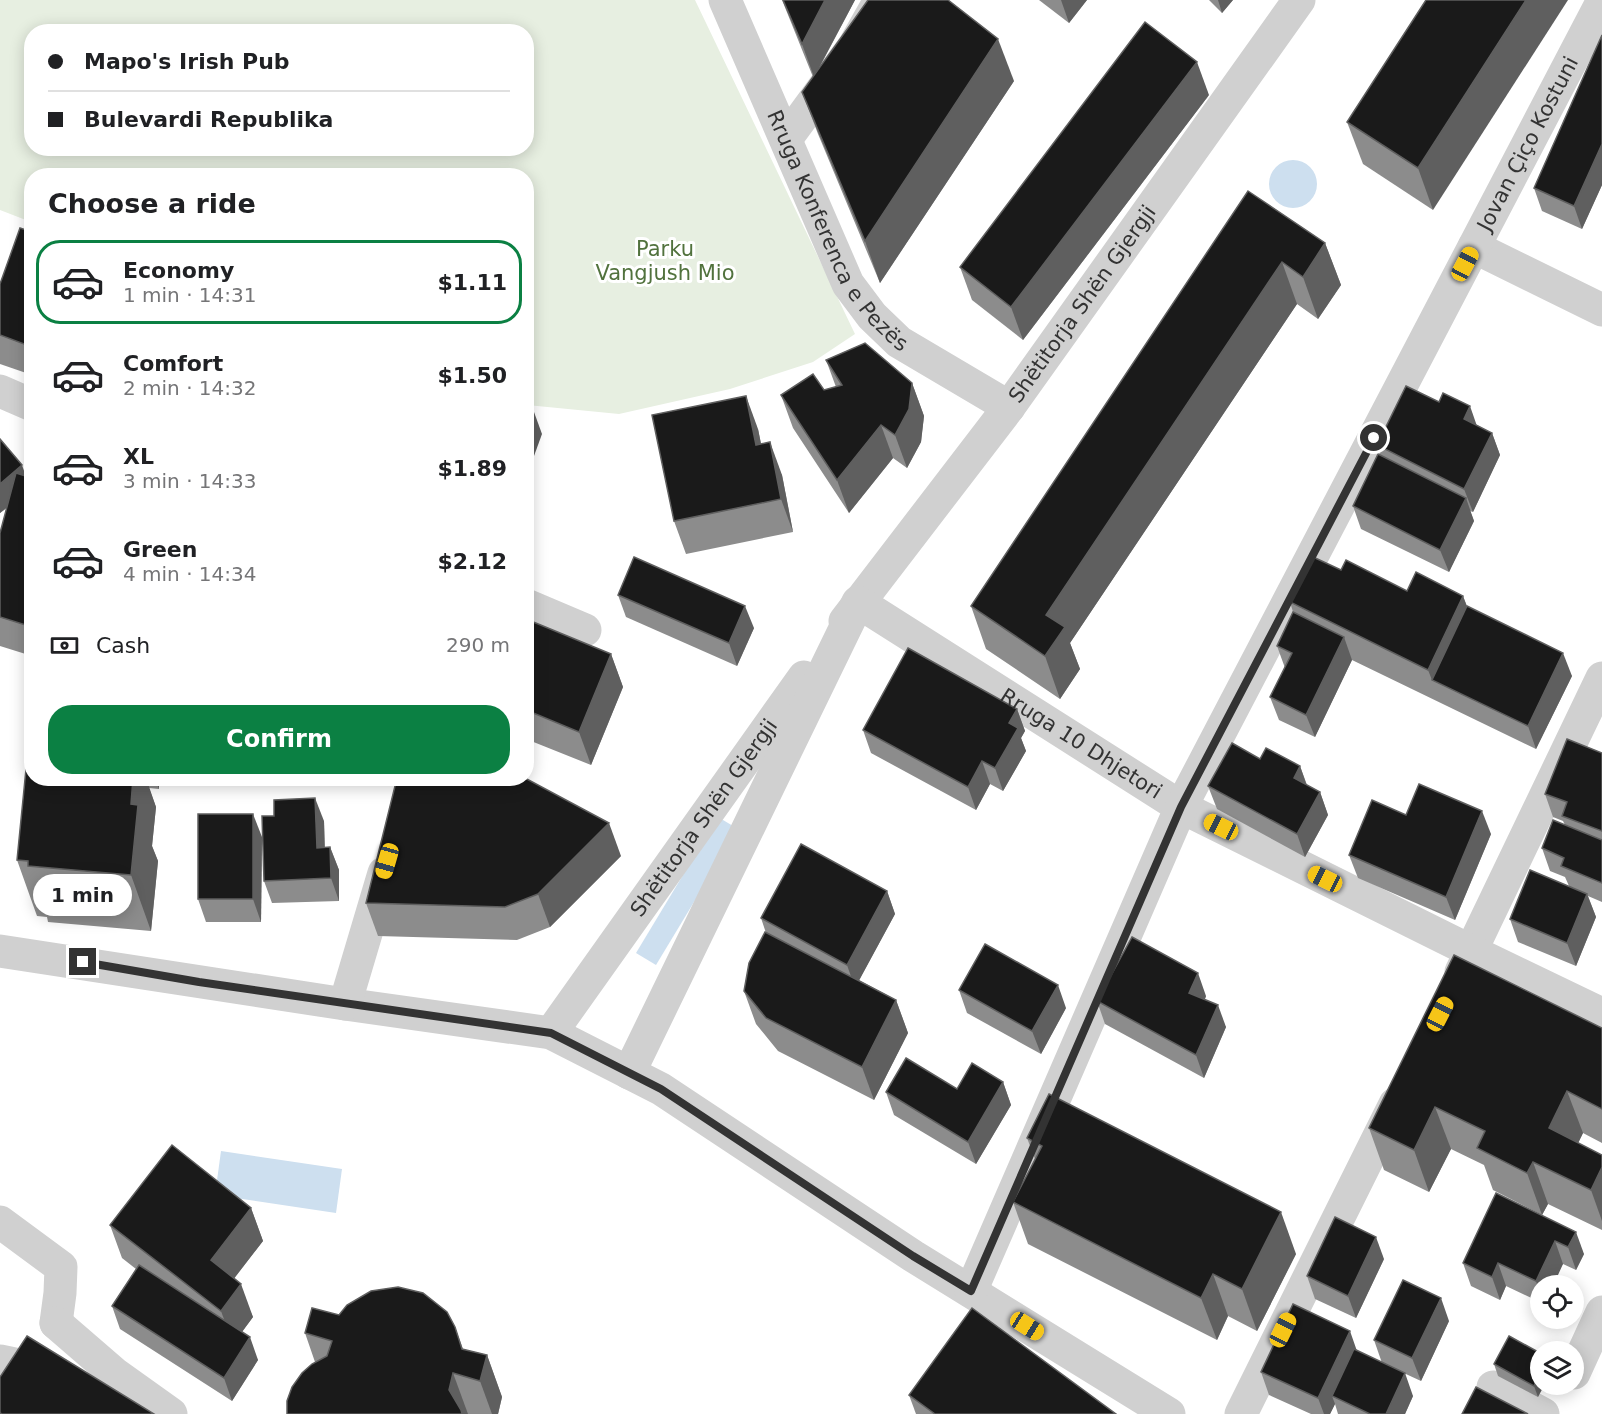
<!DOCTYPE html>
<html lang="en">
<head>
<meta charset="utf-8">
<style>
	body { margin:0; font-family:"DejaVu Sans",sans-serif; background:#f6f6f6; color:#202124; height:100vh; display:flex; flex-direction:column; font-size:22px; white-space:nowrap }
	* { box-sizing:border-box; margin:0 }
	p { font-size:20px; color:#757577 }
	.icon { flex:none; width:33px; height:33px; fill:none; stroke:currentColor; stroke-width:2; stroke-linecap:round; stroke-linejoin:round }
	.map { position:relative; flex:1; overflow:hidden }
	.details { position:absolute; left:24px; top:168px; width:510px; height:618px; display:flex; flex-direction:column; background:#fff; border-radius:24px; box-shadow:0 3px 15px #0003 }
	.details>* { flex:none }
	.guide { position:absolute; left:24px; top:24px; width:510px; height:132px; border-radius:24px; box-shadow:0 3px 15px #0003; display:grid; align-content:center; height:132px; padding:0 24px; background:#fff }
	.tools { position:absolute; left:1530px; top:1275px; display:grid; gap:12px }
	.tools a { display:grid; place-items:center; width:54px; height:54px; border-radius:50%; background:#fff; box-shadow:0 3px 15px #0003; font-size:30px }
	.end { position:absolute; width:27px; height:27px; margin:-14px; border:8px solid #333; background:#fff; box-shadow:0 0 0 3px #fff }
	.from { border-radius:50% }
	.bubble { position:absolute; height:42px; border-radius:21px; background:#fff; box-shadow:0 3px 15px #0003; font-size:20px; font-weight:600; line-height:42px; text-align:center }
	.car { position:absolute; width:18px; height:36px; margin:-18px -9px; border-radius:8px; box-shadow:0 0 4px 2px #0007; background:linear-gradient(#f5c518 24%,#345 0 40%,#f5c518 0 76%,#345 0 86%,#f5c518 0) }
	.guide b { display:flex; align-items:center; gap:21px; height:57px; font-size:22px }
	.guide b+b { border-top:2px solid #e0e0e0 }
	.guide i { width:15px; height:15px; background:#202124 }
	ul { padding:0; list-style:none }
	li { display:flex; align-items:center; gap:18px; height:84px; margin:0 12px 9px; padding:0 12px; border:3px solid transparent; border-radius:24px }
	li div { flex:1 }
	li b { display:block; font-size:22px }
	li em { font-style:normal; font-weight:600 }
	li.on { border-color:#0b8043 }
	li>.icon { width:54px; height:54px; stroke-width:1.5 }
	h2 { padding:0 24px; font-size:27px; line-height:72px }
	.pay { display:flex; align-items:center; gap:15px; height:66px; padding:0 24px; font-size:22px }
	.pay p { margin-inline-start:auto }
	.button { display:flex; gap:12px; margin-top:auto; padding:12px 24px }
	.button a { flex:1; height:69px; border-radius:24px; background:#0b8043; color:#fff; font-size:24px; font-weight:600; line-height:69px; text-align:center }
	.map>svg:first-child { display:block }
</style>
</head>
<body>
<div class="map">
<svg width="1602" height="1414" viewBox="0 0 1602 1414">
	<rect width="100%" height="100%" fill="#fff"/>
	<path fill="#e7efe1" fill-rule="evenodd" d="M0,0h695l160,334 -42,28 -83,27 -111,25 -92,-9 -1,-229h-494l-1,46 -31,-12zM32,32h494v116h-494z"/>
	<g fill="#cddfef">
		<circle cx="1293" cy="184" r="24"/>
		<polygon points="718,817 738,829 656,965 636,953"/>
		<polygon points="221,1151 342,1169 336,1213 215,1195"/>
	</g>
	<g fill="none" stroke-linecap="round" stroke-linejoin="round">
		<g stroke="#d0d0d0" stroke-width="33">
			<path id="s1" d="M725,0l123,284 24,32 27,26 110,65"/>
			<polyline points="786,139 854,46 880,0"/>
			<polyline points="1474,247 1602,310"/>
			<polyline points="0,391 32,405"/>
			<polyline points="526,605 585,630"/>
			<path id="s2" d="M845,621l164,-214 290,-407"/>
			<polyline points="0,951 345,1004 551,1033 661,1089 913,1256 1169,1414"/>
			<polyline points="1461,972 1602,678"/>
			<polyline points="345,1004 384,873"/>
			<path id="s3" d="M551,1033l253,-356"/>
			<path id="s4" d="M629,1073l229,-471 323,205 290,144 131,63"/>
			<polyline points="0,1222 61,1267 60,1293 56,1323"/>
			<path id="s5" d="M971,1291l210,-484 421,-805"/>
			<polyline points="56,1323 115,1374 171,1414"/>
			<polyline points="0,1361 19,1365"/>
			<polyline points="1574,1373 1602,1312"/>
			<polyline points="1493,1387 1543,1414"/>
			<polyline points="1241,1414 1395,1104"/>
		</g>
	</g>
	<g fill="#8c8c8c">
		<polygon points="782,0 855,0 816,74 1014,81 880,283 818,134 802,92 813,77"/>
		<polygon points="1039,0 1087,0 1069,23"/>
		<polygon points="1209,0 1233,0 1222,13"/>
		<polygon points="1426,0 1433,210 1363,164 1347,122"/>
		<polygon points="1602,35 1602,185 1582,229 1542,211 1534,188"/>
		<polygon points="1209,95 1023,340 972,300 960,267"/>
		<polygon points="1248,191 1325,243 1341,285 1318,319 1297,304 1070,643 1080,669 1060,699 986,649 971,606"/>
		<polygon points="32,232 32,375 0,364 0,284"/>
		<polygon points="826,360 912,383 924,416 921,442 907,468 893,458 849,513 793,428 781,395 824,390 836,387"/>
		<polygon points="1477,425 1492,433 1500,455 1473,512 1470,511 1474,521 1449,572 1361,529 1353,506 1380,455 1377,445"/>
		<polygon points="758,429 761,444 782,475 793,532 686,554 674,521"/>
		<polygon points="0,439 26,476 32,478 32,656 0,646 0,533 7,508 0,513"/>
		<polygon points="1341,570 1407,591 1463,596 1467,606 1572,676 1536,749 1352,660 1315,737 1279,720 1270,697 1285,668 1277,646 1293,612 1290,602"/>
		<polygon points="618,595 754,628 737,666 626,617"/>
		<polygon points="526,619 611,654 623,687 591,765 526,739"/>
		<polygon points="1017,709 1025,731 1021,738 1026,751 1003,791 990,784 976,810 871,753 863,730"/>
		<polygon points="1602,753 1602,902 1588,896 1596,917 1576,966 1518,942 1510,919 1569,886 1565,877 1550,871 1542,848 1565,825 1563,821 1553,817 1545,794"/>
		<polygon points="1260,759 1300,766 1307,785 1320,792 1328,815 1305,857 1217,809 1208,786"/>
		<polygon points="32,778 159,778 159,789 149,788 156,807 152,846 158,861 151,931 48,922 47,917 37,916 17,860"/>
		<polygon points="1406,815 1491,834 1455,920 1358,878 1349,855"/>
		<polygon points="324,821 325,847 330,847 339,870 339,901 272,903 264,881"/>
		<polygon points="262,837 261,922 206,922 198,899"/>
		<polygon points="621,856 550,927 517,940 378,936 366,903"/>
		<polygon points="887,891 895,914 859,980 896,1000 908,1033 874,1100 778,1051 756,1024 744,991 766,933 761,918"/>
		<polygon points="959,990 1066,1008 1041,1054 967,1013"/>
		<polygon points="1206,996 1205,999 1226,1027 1204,1078 1105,1024 1097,1001"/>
		<polygon points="1602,1028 1602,1143 1583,1133 1578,1143 1602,1155 1602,1230 1548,1204 1542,1215 1493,1190 1484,1165 1451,1149 1429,1192 1384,1170 1369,1128"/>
		<polygon points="1003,1082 1011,1105 976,1164 894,1115 886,1092 957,1089"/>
		<polygon points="1027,1138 1296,1254 1257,1331 1228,1316 1217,1340 1028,1244 1013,1202 1035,1159"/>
		<polygon points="1496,1193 1584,1254 1576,1270 1563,1264 1540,1286 1540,1302 1506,1286 1500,1300 1471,1286 1463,1263"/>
		<polygon points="251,1208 263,1241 234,1278 253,1317 242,1332 258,1360 232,1401 120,1329 112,1306 136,1269 122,1258 110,1225"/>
		<polygon points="1384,1259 1356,1318 1315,1299 1307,1276"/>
		<polygon points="339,1315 455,1327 463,1349 487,1355 502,1397 498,1414 287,1414 315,1362 305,1333"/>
		<polygon points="1449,1321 1421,1381 1382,1363 1374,1340"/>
		<polygon points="1357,1351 1413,1396 1405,1414 1338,1414 1335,1404 1330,1414 1311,1414 1269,1395 1261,1372"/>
		<polygon points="1540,1353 1538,1397 1498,1376 1494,1364"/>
		<polygon points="909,1395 1116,1414 916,1414"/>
	</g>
	<g fill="#5f5f5f">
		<polygon points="825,0 855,0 814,77 802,44"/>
		<polygon points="1061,0 1087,0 1069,23"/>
		<polygon points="1218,0 1233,0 1222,13"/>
		<polygon points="1526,0 1568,0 1433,210 1418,168"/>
		<polygon points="998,39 1014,81 880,283 865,241"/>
		<polygon points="1197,62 1209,95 1023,340 1011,307"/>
		<polygon points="1602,144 1602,185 1582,229 1574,206"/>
		<polygon points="1325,243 1341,285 1318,319 1303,277"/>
		<polygon points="1282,262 1297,304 1070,643 1080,669 1060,699 1045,656 1046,615"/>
		<polygon points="912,383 924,416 921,442 907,468 895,435"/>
		<polygon points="746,396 758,429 768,478 756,445"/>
		<polygon points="530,401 542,434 526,478 526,411"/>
		<polygon points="1470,406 1478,429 1464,419"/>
		<polygon points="881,425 893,458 849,513 837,480"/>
		<polygon points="1492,433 1500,455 1473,512 1464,489"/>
		<polygon points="770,442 782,475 793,532 781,499"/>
		<polygon points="22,465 30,488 0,513 0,484"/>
		<polygon points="1466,498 1474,521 1449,572 1440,550"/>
		<polygon points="1463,596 1475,629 1432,680 1428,670"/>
		<polygon points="745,606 754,628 737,666 729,643"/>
		<polygon points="1344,637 1352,660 1315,737 1306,715"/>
		<polygon points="1563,653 1572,676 1536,749 1528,726"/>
		<polygon points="611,654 623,687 591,765 579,732"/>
		<polygon points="1017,709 1025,731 1021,738 1026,751 1003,791 995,768 1009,723"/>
		<polygon points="982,761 990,784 976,810 968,787"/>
		<polygon points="1300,766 1308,789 1294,778"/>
		<polygon points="133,778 146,778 156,807 152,846 158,861 151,931 131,875 131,804"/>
		<polygon points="155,778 159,778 159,789"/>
		<polygon points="1320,792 1328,815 1305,857 1297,834"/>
		<polygon points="315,798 324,821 325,870 317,848"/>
		<polygon points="1482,811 1491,834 1455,920 1446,897"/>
		<polygon points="253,814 262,837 261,922 253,899"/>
		<polygon points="609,823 621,856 550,927 538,894"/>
		<polygon points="330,847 339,870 339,901 331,878"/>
		<polygon points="887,891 895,914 855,988 847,965"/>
		<polygon points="1587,894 1596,917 1576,966 1567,943"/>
		<polygon points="1198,973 1206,996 1198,1016 1189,993"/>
		<polygon points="1058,985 1066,1008 1041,1054 1032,1031"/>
		<polygon points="896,1000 908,1033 874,1100 862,1067"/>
		<polygon points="1218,1005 1226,1027 1204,1078 1196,1055"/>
		<polygon points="1003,1082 1011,1105 976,1164 968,1142"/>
		<polygon points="1567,1091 1583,1133 1565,1170 1549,1128"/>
		<polygon points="1435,1107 1451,1149 1429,1192 1414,1150"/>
		<polygon points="1533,1162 1548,1204 1542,1215 1527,1173"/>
		<polygon points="1602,1167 1602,1221 1591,1190"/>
		<polygon points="251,1208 263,1241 223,1293 211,1260"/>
		<polygon points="1281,1212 1296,1254 1257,1331 1242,1289"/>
		<polygon points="1576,1232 1584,1254 1576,1270 1568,1247"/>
		<polygon points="1376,1237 1384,1259 1356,1318 1348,1296"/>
		<polygon points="1555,1241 1563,1264 1553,1286 1540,1286 1540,1295 1536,1281"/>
		<polygon points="1498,1263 1506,1286 1500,1300 1492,1277"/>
		<polygon points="1213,1274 1228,1316 1217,1340 1201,1298"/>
		<polygon points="241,1284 253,1317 233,1344 221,1311"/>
		<polygon points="1441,1298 1449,1321 1421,1381 1412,1358"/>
		<polygon points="1350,1331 1358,1354 1332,1396 1335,1404 1330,1414 1324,1414 1318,1398"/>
		<polygon points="250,1337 258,1360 232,1401 224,1378"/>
		<polygon points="487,1355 502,1397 498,1414 492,1414 480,1381"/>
		<polygon points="453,1373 468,1414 457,1414 449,1390"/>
		<polygon points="1405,1373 1413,1396 1405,1414 1386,1414"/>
		<polygon points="1540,1373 1540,1384 1545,1384 1538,1397 1534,1386"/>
	</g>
	<g fill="#1a1a1a" stroke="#5f5f5f" stroke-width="1.5">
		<polygon points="783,0 825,0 802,44"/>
		<polygon points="868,0 948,0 998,39 865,241 802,92"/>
		<polygon points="1426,0 1526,0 1418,168 1347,122"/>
		<polygon points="1145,22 1197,62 1011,307 960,267"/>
		<polygon points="1602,35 1602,144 1574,206 1534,188"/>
		<polygon points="1248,191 1325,243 1303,277 1282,262 1046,615 1065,627 1045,656 971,606"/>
		<polygon points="20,228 32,232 32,347 0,335 0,284"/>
		<polygon points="865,343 912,383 909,409 895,435 881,425 837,480 781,395 813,374 824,390 842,385 826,360"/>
		<polygon points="1406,386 1439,402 1443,393 1470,406 1464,419 1492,433 1464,489 1377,445"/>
		<polygon points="746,396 756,445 770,442 781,499 674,521 652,415"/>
		<polygon points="526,400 530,401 526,411"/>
		<polygon points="0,439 22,465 0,484"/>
		<polygon points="1378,454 1466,498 1440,550 1353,506"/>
		<polygon points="16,473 32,478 32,627 0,617 0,533"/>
		<polygon points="1311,556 1341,570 1346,560 1407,591 1416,572 1463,596 1428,670 1290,602"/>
		<polygon points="634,557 745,606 729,643 618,595"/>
		<polygon points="1467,606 1563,653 1528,726 1432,680"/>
		<polygon points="1293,612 1344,637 1306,715 1270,697 1292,653 1277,646"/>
		<polygon points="526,619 611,654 579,732 526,710"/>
		<polygon points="908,648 1017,709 1009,723 1018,728 995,768 982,761 968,787 863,730"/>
		<polygon points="1567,739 1602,753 1602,831 1562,816 1567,802 1545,794"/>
		<polygon points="1232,743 1260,759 1266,748 1300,766 1294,778 1320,792 1297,834 1208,786"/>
		<polygon points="28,749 32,749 32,778 133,778 131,804 138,805 131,875 28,866 28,861 17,860"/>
		<polygon points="397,778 525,778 609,823 538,894 505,907 366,903"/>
		<polygon points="1419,784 1482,811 1446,897 1349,855 1372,800 1406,815"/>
		<polygon points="315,798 317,848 330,847 331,878 264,881 262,816 274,816 274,800"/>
		<rect x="198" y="814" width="55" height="85"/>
		<polygon points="1553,820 1602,840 1602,883 1561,866 1564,858 1542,848"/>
		<polygon points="801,844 887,891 847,965 761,918"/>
		<polygon points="1530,870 1587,894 1567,943 1510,919"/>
		<polygon points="765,932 896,1000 862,1067 766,1018 744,991 749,963"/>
		<polygon points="1132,937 1198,973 1189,993 1218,1005 1196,1055 1097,1001"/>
		<polygon points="985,944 1058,985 1032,1031 959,990"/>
		<polygon points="1454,955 1602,1028 1602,1109 1567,1091 1549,1128 1602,1155 1602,1167 1591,1190 1533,1162 1527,1173 1477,1148 1485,1131 1435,1107 1414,1150 1369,1128"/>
		<polygon points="906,1058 957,1089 972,1063 1003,1082 968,1142 886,1092"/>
		<polygon points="1049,1094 1281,1212 1242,1289 1213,1274 1201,1298 1013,1202 1042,1146 1027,1138"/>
		<polygon points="172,1145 251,1208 211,1260 241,1284 221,1311 110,1225"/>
		<polygon points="1496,1193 1576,1232 1568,1247 1555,1241 1536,1281 1498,1263 1492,1277 1463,1263"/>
		<polygon points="1335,1217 1376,1237 1348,1296 1307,1276"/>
		<polygon points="139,1265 250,1337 224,1378 112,1306"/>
		<polygon points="1403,1280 1441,1298 1412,1358 1374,1340"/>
		<polygon points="398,1287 423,1293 447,1312 455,1327 462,1349 487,1355 480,1381 453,1373 449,1390 461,1410 462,1414 287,1414 287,1401 292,1387 302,1373 312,1364 327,1356 332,1341 305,1333 312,1308 339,1315 347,1305 371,1291"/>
		<polygon points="1293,1304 1350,1331 1318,1398 1261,1372"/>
		<polygon points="972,1308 1116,1414 935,1414 909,1395"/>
		<polygon points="27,1336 154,1414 2,1414 0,1413 0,1377"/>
		<polygon points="1509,1336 1540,1353 1540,1373 1534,1386 1494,1364"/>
		<polygon points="1354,1349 1405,1373 1386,1414 1370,1414 1332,1396"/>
		<polygon points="1476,1387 1528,1414 1462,1414"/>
	</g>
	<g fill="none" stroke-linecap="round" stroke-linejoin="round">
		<polyline stroke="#333" stroke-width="8" points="83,962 199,982 551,1033 661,1089 913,1256 971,1291 1181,807 1374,438"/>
	</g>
	<g text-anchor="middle" stroke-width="6" stroke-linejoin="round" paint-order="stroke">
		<g font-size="21" fill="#333" stroke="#fff">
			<text dy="7" stroke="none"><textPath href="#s5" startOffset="1276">Jovan Çiço Kostuni</textPath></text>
			<text dy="7" stroke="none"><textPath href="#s1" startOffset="258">Rruga Konferenca e Pezës</textPath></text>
			<text dy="7" stroke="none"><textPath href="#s2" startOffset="396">Shëtitorja Shën Gjergji</textPath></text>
			<text dy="7" stroke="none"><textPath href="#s4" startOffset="788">Rruga 10 Dhjetori</textPath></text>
			<text dy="7" stroke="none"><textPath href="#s3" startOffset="264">Shëtitorja Shën Gjergji</textPath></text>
		</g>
		<g font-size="21" fill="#51723d" stroke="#fff">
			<text x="665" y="256">Parku<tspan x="665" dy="24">Vangjush Mio</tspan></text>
		</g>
	</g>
</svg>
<div class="tools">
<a><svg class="icon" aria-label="locate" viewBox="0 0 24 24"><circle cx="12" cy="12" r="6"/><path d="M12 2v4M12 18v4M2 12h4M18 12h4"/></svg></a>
<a><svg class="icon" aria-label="layers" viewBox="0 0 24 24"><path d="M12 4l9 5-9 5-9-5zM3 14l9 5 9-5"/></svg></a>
</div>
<i class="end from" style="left:1374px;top:438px"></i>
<i class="end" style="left:83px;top:962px"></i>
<div class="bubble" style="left:33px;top:874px;width:99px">1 min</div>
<i class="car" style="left:1465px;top:264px;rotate:28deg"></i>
<i class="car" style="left:1221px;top:827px;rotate:296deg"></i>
<i class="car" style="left:387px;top:861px;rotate:196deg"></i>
<i class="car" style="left:1325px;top:879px;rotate:296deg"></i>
<i class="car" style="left:1440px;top:1014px;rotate:27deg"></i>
<i class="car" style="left:1027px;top:1326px;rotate:122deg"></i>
<i class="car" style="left:1283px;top:1330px;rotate:26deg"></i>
<div class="guide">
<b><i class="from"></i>Mapo's Irish Pub</b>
<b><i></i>Bulevardi Republika</b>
</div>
<section class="details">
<h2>Choose a ride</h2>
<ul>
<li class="on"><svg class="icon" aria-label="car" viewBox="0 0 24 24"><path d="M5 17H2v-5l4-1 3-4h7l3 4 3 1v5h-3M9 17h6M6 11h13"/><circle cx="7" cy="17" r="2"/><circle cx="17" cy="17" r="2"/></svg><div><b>Economy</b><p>1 min · 14:31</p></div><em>$1.11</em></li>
<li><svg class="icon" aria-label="car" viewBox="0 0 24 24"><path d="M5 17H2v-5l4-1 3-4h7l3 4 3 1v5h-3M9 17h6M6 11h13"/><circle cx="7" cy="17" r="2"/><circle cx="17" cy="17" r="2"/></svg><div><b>Comfort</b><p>2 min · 14:32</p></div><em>$1.50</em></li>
<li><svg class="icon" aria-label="car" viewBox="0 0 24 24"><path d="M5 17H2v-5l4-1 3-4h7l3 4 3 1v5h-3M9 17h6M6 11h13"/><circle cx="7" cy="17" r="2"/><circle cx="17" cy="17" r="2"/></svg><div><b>XL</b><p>3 min · 14:33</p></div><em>$1.89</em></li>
<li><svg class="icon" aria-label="car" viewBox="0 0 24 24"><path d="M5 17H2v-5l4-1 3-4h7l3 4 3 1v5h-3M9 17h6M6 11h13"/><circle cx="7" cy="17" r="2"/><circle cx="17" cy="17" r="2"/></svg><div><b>Green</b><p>4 min · 14:34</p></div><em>$2.12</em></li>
</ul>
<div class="pay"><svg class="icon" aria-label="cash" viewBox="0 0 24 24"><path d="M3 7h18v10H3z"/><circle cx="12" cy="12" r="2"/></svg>Cash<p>290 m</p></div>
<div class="button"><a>Confirm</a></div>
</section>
</div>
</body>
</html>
